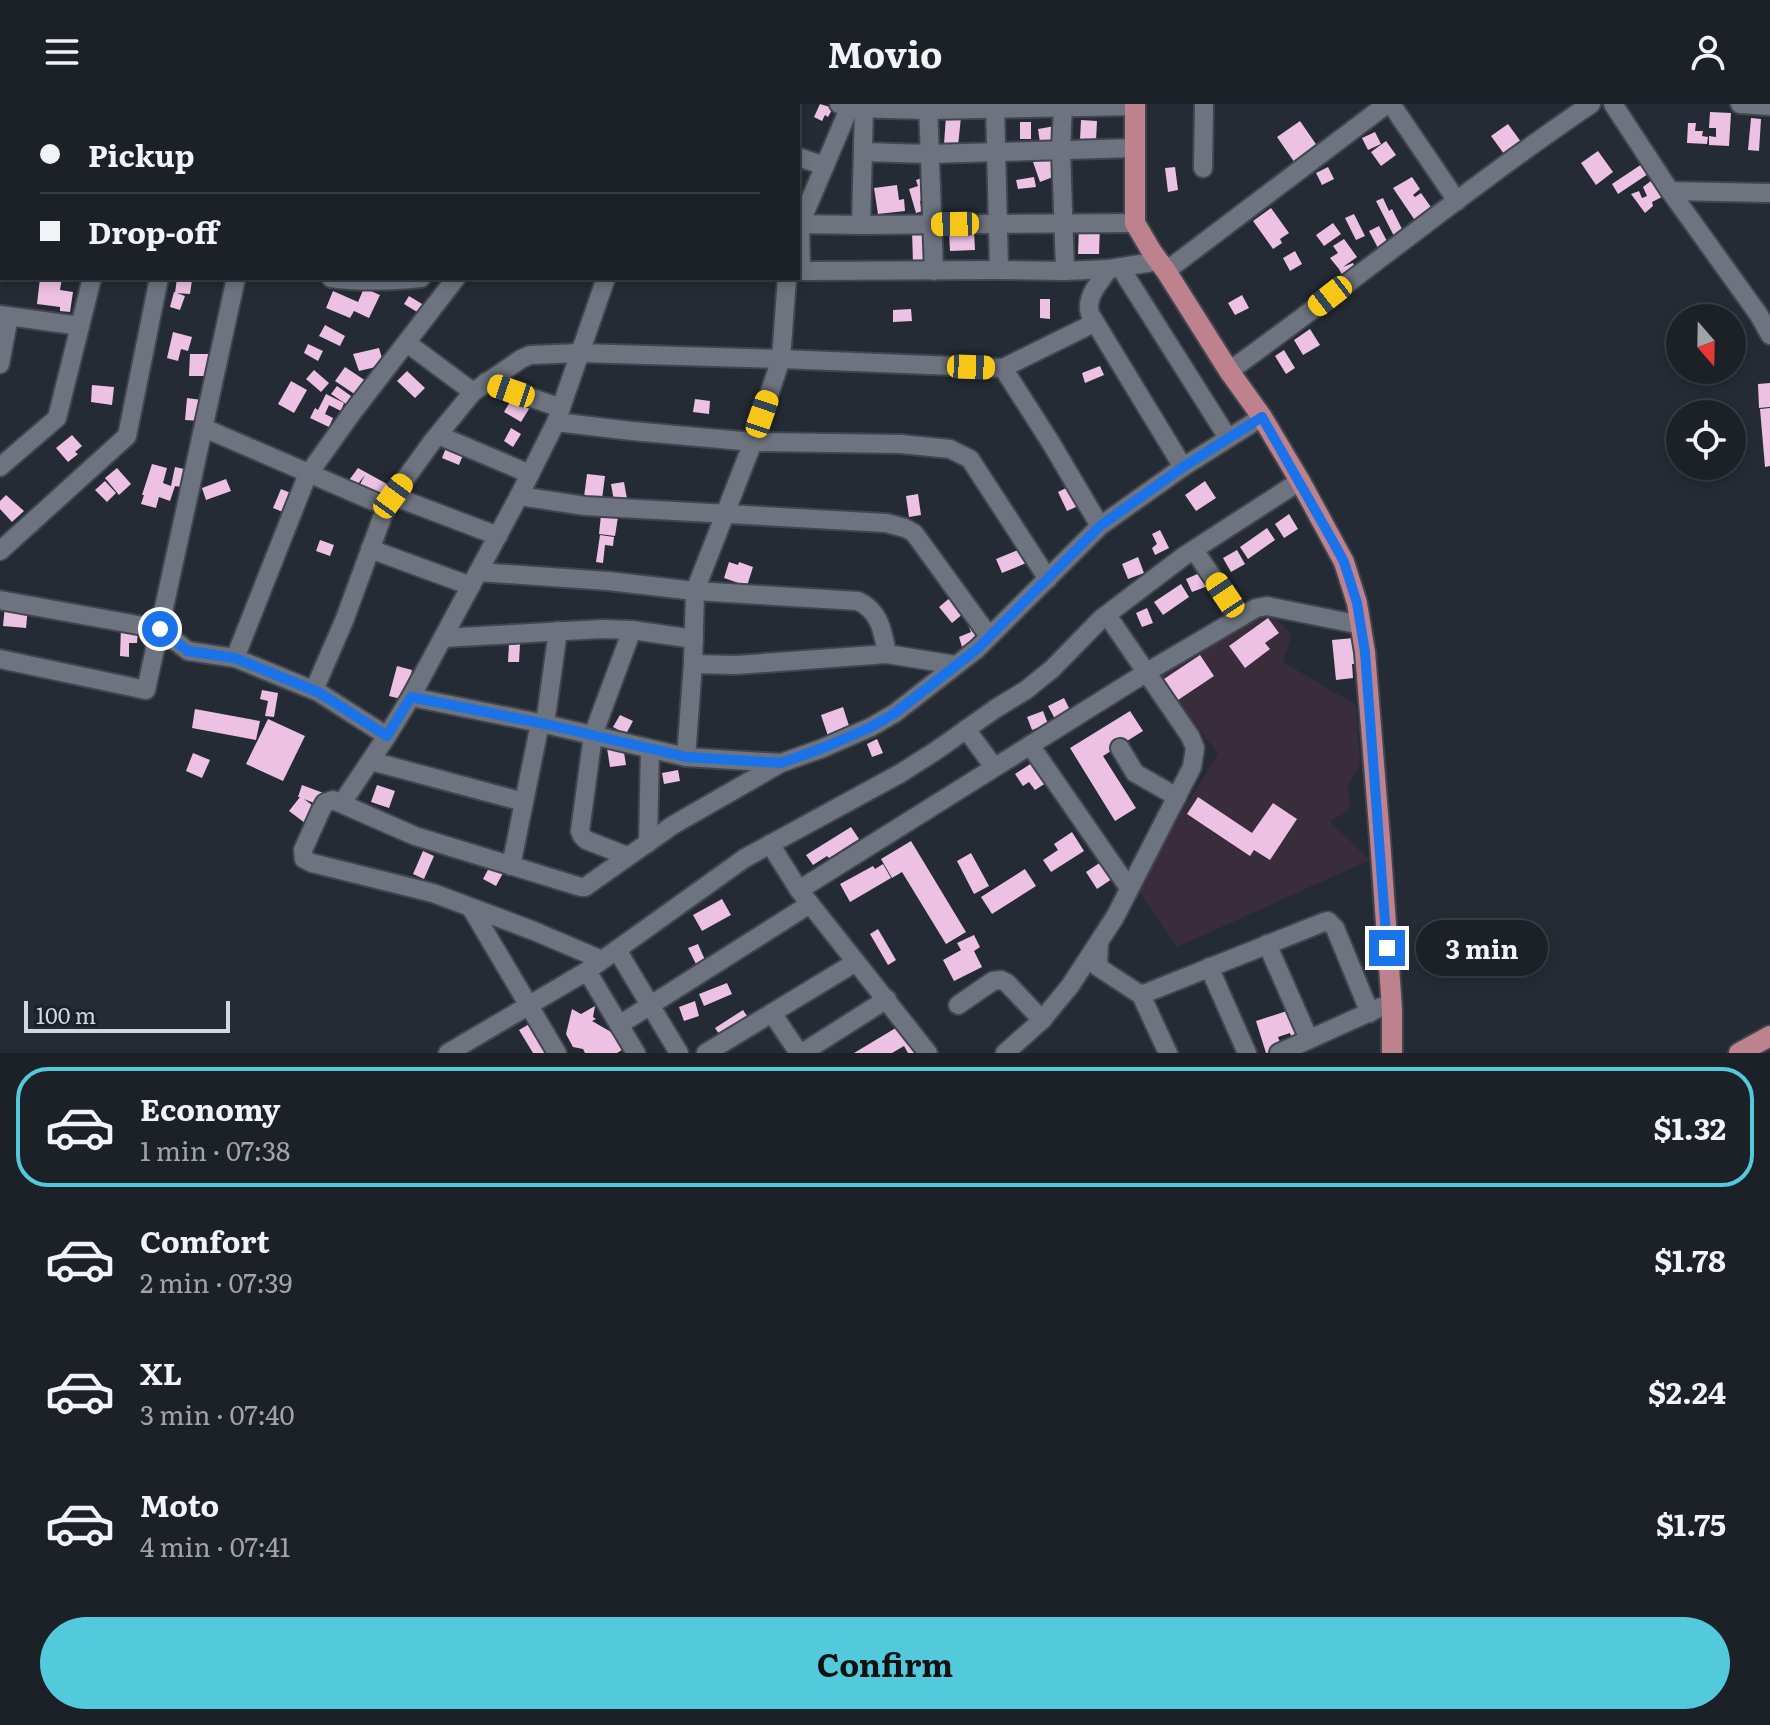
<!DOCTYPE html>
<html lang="en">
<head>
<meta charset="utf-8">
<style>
	body { margin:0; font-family:Literata,serif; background:#292d33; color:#f1f3f6; height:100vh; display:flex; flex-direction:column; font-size:30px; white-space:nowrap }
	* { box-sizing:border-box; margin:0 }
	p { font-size:26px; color:#a0a3a7 }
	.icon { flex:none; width:44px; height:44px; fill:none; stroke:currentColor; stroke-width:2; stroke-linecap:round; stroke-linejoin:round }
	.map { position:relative; height:949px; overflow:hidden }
	.details { display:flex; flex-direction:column; background:#1c2027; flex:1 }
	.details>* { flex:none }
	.hud { position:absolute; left:0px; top:0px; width:800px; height:176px; box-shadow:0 4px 12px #0003,0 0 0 2px #3a3e44; display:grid; align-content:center; height:176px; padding:0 40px; background:#1c2027 }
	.needle { width:52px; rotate:160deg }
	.controls { position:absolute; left:1666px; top:200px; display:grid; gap:16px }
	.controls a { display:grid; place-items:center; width:80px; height:80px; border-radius:50%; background:#1c2027; box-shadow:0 4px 12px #0003,0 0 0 2px #3a3e44; font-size:40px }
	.scale { position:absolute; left:24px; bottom:20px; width:206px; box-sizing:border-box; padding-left:8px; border:4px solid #d4d8de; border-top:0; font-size:22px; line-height:28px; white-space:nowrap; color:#d4d8de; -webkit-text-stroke:6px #1b212a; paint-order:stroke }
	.end { position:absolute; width:36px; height:36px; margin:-18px; border:10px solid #1a73e8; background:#fff; box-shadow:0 0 0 4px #fff }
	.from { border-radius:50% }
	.bubble { position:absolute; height:56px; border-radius:28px; background:#1c2027; box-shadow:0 4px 12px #0003,0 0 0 2px #3a3e44; font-size:26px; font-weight:700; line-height:56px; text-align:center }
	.car { position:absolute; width:24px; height:48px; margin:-24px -12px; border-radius:10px; box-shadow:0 0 6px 2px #0007; background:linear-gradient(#f5c518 24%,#345 0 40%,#f5c518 0 76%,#345 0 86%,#f5c518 0) }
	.hud b { display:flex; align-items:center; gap:28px; height:76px; font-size:30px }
	.hud b+b { border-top:2px solid #3a3e44 }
	.hud i { width:20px; height:20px; background:#f1f3f6 }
	ul { padding:14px 0 0; list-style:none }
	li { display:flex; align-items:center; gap:24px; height:120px; margin:0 16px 12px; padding:0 24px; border:4px solid transparent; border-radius:32px }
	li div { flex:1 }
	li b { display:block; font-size:30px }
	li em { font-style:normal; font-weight:700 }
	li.current { border-color:#53cadc }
	li>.icon { width:72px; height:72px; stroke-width:1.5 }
	.cta { display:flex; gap:16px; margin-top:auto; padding:16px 40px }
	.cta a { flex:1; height:92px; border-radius:48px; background:#53cadc; color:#111; font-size:32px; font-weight:700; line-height:92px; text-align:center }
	header { display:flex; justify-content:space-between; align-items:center; height:104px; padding:0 40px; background:#1c2027; font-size:36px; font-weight:700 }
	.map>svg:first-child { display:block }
</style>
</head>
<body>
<header><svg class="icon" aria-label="menu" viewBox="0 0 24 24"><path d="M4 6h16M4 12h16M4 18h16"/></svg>Movio<svg class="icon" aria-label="person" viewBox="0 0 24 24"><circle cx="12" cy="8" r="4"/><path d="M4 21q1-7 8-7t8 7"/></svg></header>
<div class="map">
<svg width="1770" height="949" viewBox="0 0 1770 949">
	<rect width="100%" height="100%" fill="#252b34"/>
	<polygon fill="#392d3b" points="1268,508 1292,530 1283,558 1356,601 1360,661 1347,684 1351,702 1344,710 1329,717 1370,756 1177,843 1139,787 1181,709 1218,650 1160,572"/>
	<g fill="#ecc1e3">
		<polygon points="820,0 833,4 828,13 825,11 822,17 814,13"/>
		<polygon points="1710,8 1731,9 1729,42 1709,41 1709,32 1716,33 1716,24 1709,24"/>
		<polygon points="946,12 961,13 958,42 944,40"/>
		<polygon points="1751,14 1761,15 1759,47 1748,46"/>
		<polygon points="1081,16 1097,17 1096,37 1080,36"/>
		<polygon points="1300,17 1320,46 1297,62 1277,33"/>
		<rect x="1020" y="18" width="11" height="17"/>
		<polygon points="1688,19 1696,19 1695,27 1703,27 1702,32 1708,33 1707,40 1687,39"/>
		<polygon points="1508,20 1524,42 1507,54 1491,32"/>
		<polygon points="1055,22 1057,37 1040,39 1038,25"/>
		<polygon points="1375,28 1381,40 1368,46 1362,34"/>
		<polygon points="1386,37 1396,51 1381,62 1371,48"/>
		<polygon points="1598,47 1613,68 1596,81 1581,59"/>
		<polygon points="1057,50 1053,73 1040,78 1033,58"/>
		<polygon points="1648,56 1654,66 1618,90 1612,80"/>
		<polygon points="1175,63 1178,86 1168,88 1165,64"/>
		<polygon points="1328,63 1334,75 1322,81 1316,69"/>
		<polygon points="1034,73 1036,83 1018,85 1016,76"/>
		<polygon points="1412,73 1420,85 1413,91 1415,93 1421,89 1433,106 1416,118 1393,84"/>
		<polygon points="1656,73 1664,92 1652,98 1653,102 1645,109 1631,90 1639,87 1642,94 1647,92 1643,83"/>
		<polygon points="922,74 935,93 920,97 921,103 929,101 930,105 916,109 909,85 918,82 916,76"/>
		<polygon points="897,81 899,96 904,95 905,107 878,110 874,84"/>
		<polygon points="1383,94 1389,107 1392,105 1404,129 1395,134 1376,97"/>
		<polygon points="1271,104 1289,129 1280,135 1282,139 1273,145 1253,117"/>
		<polygon points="1354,110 1365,132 1356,136 1345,114"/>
		<polygon points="1333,119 1341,130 1324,142 1316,131"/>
		<polygon points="1079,121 1100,122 1099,150 1078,150"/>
		<polygon points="1379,122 1388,139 1378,144 1369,127"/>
		<polygon points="923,126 924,159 913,159 912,127"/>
		<polygon points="974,127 975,146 950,147 949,128"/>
		<polygon points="1344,135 1357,153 1343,163 1353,159 1357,167 1343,173 1339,165 1330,154 1338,149 1333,142"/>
		<polygon points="1295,147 1302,160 1290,167 1283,154"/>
		<polygon points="40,174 62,174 60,186 73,188 70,208 60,207 60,203 37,200"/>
		<polygon points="177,174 192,176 190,190 175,189"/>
		<polygon points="364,184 380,191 369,214 354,207 350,214 326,204 333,187 358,198"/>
		<polygon points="174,188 185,192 180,206 170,203"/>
		<polygon points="1242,191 1249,204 1235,211 1228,199"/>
		<polygon points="409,192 427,203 422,211 404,200"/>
		<polygon points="1040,195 1050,195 1050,215 1040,214"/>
		<polygon points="911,205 912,217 893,218 893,206"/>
		<polygon points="325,221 345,232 340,242 319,232"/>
		<polygon points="1310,225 1320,241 1303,251 1294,236"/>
		<polygon points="173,228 192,233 188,247 181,245 178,257 167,254"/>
		<polygon points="308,240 323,247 318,257 304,249"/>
		<polygon points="379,244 384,261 359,267 353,250"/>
		<polygon points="1284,246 1295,264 1286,270 1275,252"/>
		<polygon points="190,250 214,250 213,272 189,272"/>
		<polygon points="1100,262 1104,271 1085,279 1082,269"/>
		<polygon points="345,263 369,279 359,293 335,277"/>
		<polygon points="314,266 329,279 321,288 306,275"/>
		<polygon points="407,267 425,284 415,294 397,277"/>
		<polygon points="291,277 307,286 294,309 278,300"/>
		<polygon points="1770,279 1770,303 1759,304 1758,280"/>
		<polygon points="92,281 114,283 112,301 91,298"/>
		<polygon points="337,282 351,292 346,300 331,290"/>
		<polygon points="326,290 344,299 341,307 329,301 325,310 333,314 329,323 310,314 315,304 318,306"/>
		<polygon points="514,291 532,300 521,318 504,308"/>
		<polygon points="187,294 202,296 201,317 185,316"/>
		<polygon points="695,295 710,297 709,310 693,308"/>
		<polygon points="1770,304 1770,362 1765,363 1760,305"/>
		<polygon points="511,324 521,330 513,343 504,337"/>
		<polygon points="72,331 82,342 75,348 78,350 68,358 56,344"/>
		<polygon points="448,339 465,346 459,361 442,354"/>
		<polygon points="152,360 167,364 163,379 171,382 175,363 184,365 181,383 175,382 170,397 159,393 156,404 141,400 144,391 142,391"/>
		<polygon points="117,364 131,380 119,391 105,374"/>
		<polygon points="358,364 398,386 390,401 358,384 365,371 354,385 347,379"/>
		<polygon points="587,370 605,372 602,395 584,393"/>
		<polygon points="226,375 231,387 206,396 202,384"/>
		<polygon points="105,377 116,389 107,398 95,386"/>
		<polygon points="1205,377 1216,394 1196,407 1185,391"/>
		<polygon points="624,378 627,395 614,397 611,380"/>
		<polygon points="1076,379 1085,399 1067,407 1058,388"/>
		<polygon points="281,385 298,392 290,411 273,404"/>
		<polygon points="918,390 921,411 909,413 906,392"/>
		<polygon points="6,391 24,407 12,418 0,405 0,397"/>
		<polygon points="1289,410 1298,425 1284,434 1275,420"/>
		<polygon points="601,411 618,413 615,432 599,430"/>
		<polygon points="1267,424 1275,436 1248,455 1240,443"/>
		<polygon points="1160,426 1169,444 1155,451 1152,444 1157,440 1152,430"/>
		<polygon points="600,431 614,433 613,442 605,441 603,459 596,458"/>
		<polygon points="320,436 334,441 330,452 316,447"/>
		<polygon points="1025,443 1031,457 1002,469 996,455"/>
		<polygon points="1237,446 1245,460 1231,468 1223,454"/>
		<polygon points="1138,453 1144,469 1128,475 1122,460"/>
		<polygon points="729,458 738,461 739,458 753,463 747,482 724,474"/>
		<polygon points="1202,468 1208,482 1192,488 1186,475"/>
		<polygon points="1181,480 1189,493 1163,511 1154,498"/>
		<polygon points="957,488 970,504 952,519 939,503"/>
		<polygon points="5,501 28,503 26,524 3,522"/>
		<polygon points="1147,504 1153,519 1142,523 1136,509"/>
		<polygon points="1268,514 1279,529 1265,539 1270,545 1245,564 1229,542"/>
		<polygon points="975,519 981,537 962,543 959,533 971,528 968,521"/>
		<polygon points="121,523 138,524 137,539 129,539 129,553 120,552"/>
		<polygon points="1354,534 1356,560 1352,560 1353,574 1336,576 1332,536"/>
		<polygon points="509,540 520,540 519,558 508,558"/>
		<polygon points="1200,551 1214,572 1178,596 1164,575"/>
		<polygon points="397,562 412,566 405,596 389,592"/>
		<polygon points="262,586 278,589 274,613 265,612 268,597 260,595"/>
		<polygon points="1064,594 1071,608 1055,615 1048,602"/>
		<polygon points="843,603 851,628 828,632 821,611"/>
		<polygon points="195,605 260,617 256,636 192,624"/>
		<polygon points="1043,607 1048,620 1032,626 1027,613"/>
		<polygon points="1130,607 1143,627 1103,652 1136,704 1115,717 1070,644"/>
		<polygon points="620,611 633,617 626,630 613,623"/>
		<polygon points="268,615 305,632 283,677 246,660"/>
		<polygon points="877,635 883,649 872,653 867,640"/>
		<polygon points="623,642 626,661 610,663 607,644"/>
		<polygon points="193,649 210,656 202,674 186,667"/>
		<polygon points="1032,659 1046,679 1035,686 1029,678 1023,682 1015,670"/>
		<polygon points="678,666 680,677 664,680 662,669"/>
		<polygon points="302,681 326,690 321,702 304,695 316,704 305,719 289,707 300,693 298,693"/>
		<polygon points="377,681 395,687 389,704 371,698"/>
		<polygon points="1198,693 1252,729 1273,699 1297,715 1270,756 1254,746 1250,752 1187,710"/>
		<polygon points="851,723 859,735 829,754 827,752 813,761 806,751"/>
		<polygon points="1072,728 1084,747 1051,768 1043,756 1058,746 1054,740"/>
		<polygon points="911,737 966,828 946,840 902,768 892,774 881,755"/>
		<polygon points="423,747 434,752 424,775 413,770"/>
		<polygon points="971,749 989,782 974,790 957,757"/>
		<polygon points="1101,758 1112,775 1097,785 1086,768"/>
		<polygon points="883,760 891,774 850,798 840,780 873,762 875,765"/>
		<polygon points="490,762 503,769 496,782 483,775"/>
		<polygon points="1025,765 1036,782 992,810 981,793"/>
		<polygon points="722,795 731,811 702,827 693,811"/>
		<polygon points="878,825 896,856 888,861 870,830"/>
		<polygon points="974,831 980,843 974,847 982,863 954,877 943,856 961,846 957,839"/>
		<polygon points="698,840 705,856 696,860 688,844"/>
		<polygon points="727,879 732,890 704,902 699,890"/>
		<polygon points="695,897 699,912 684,917 679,903"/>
		<polygon points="595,902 593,913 596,915 592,917 632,940 617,949 585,949 583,945 573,943 566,930 572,905 581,910"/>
		<polygon points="1296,904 1306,934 1293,938 1290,929 1278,933 1283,946 1266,949 1256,917"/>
		<polygon points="743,906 751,918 723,936 715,924"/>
		<polygon points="538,915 559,949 533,949 519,926"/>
		<polygon points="909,916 929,949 908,949 904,942 892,949 854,949"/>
	</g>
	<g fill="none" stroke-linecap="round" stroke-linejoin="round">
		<defs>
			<g id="minor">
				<polyline points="106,0 116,2"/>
				<polyline points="839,0 850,4 928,6 1135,2"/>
				<polyline points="928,0 934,167"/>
				<polyline points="995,0 999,166"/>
				<polyline points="1063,0 1061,46 1065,167"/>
				<polyline points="1391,0 1457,97"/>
				<polyline points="1613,0 1670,87 1759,211 1770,231"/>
				<polyline points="1740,0 1770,2"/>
				<polyline points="30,2 32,0"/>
				<polyline points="282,2 283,0"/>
				<polyline points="403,2 404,0"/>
				<polyline points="576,2 577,0"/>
				<polyline points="694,2 695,0"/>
				<polyline points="771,2 772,0"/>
				<polyline points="0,30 2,28"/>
				<polyline points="863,48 930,50 1135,44"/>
				<polyline points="798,53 825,62"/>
				<polyline points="1203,64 1204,0"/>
				<polyline points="1670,87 1770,89"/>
				<polyline points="0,115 2,115"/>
				<polyline points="798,120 861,121 1135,119"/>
				<polyline points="861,121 864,4"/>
				<polyline points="1120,163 1228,334"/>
				<path d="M1109,165c-10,14 -24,28 -19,45l93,153"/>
				<polyline points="798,167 999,166 1065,167 1109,165 1159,157"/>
				<polyline points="801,167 800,120 851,0"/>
				<polyline points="1166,167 1387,0"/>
				<path d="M331,174c30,4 60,3 90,0"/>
				<polyline points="0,211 80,222"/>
				<polyline points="407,239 473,288"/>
				<polyline points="0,260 9,212"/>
				<polyline points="1003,264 1051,339 1100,422"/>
				<path d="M1229,267c122,-87 238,-183 362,-267"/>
				<polyline points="486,278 561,304"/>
				<polyline points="556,318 632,327 753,338 901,340 950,345 970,355 1048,475"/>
				<polyline points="204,324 387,403"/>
				<polyline points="438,331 530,370"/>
				<polyline points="0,363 57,314 92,174"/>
				<polyline points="393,392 498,432"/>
				<polyline points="519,392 585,402 886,419 905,424 914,429 989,532"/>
				<polyline points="370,445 471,482"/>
				<polyline points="1194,446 1240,513"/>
				<polyline points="0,447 127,332 159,174"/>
				<path d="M478,468l130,9 87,10 163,10c22,10 25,31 29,53"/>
				<polyline points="0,496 160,525 188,547 235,554 318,588 387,632"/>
				<polyline points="443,534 602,525 632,526 694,535"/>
				<polyline points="235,554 307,372 352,309 456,174"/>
				<polyline points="0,555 146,586 236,174"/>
				<polyline points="693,560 736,561 887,550 956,561"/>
				<polyline points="314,586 344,517 383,411 393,392 432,338 473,288 521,255 530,251 580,249 781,255 1003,264 1094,219"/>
				<polyline points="411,593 545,620 686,653 781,659"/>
				<polyline points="545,620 558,527"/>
				<polyline points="966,625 994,663"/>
				<polyline points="1030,641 1129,784"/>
				<polyline points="1120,644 1135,669 1177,693"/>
				<polyline points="686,653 693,560 695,487 753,338 781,255 787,174"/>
				<polyline points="371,657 524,698"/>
				<polyline points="342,699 387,632 411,593 519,392 556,318 606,174"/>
				<polyline points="648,739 650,645"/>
				<polyline points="770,740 799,786 928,949"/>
				<polyline points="627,752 586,736 582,732 580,727 593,631 632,526"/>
				<polyline points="511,762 540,619"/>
				<polyline points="799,786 1147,568 1256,504 1267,502 1361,521"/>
				<polyline points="471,804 557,949"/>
				<polyline points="1099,838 1098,863 1141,891 1168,949"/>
				<polyline points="1267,840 1309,935"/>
				<polyline points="617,846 679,949"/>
				<polyline points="602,856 534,827 433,789 312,759 304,755 303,746 321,706 325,699 333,696 415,732 581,783 585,783 673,721 781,659 823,644 871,623 895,609 977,545 1100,422 1183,363 1262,313"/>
				<polyline points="1209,863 1247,949"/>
				<polyline points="587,867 636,949"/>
				<polyline points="1141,891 1324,818 1328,817 1335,824 1370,909"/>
				<polyline points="958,901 993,877 1001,876 1007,879 1042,916 1070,882 1115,813 1192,663 1195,644 1190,632 1107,511"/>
				<polyline points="772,909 799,949"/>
				<polyline points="619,921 810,800"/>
				<polyline points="448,949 587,867 745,754 901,669 937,646 995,605 1026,586 1052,565 1101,515 1184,452 1300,377"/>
				<polyline points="706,949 856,858"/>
				<polyline points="802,949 887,895"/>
				<polyline points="1005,949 1042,916"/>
				<polyline points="1279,949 1381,903"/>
			</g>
			<g id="major">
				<polyline points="1135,0 1135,119 1152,148 1166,167 1229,267 1262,313 1300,377 1344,458 1357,499 1365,548 1380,735 1392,905 1392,949"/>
				<polyline points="1739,949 1770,932"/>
			</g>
		</defs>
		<use href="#minor" stroke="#41464e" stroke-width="22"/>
		<use href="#major" stroke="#41464e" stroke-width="24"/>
		<use href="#minor" stroke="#6d747f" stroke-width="18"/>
		<use href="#major" stroke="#bd828e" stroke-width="20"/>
	</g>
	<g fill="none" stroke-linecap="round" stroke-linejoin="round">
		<polyline stroke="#1a73e8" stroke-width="10" points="160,525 188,547 235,554 318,588 387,632 411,593 545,620 686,653 781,659 823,644 871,623 895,609 977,545 1100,422 1183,363 1262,313 1331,434 1344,458 1357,499 1365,548 1387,844"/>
	</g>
</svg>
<div class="controls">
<a><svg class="needle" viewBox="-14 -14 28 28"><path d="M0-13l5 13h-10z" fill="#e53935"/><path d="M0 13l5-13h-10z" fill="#a0a3a7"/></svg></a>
<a><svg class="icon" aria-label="locate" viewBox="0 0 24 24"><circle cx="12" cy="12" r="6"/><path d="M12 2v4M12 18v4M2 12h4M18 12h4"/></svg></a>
</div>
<div class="scale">100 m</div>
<i class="end from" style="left:160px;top:525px"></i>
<i class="end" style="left:1387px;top:844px"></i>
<div class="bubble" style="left:1416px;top:816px;width:132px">3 min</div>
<i class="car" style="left:955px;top:120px;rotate:269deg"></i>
<i class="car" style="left:1330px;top:192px;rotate:232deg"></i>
<i class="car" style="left:971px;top:263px;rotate:92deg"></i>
<i class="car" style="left:511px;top:287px;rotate:289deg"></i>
<i class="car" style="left:762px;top:310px;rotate:19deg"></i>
<i class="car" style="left:393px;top:392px;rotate:36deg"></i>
<i class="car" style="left:1225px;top:491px;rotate:326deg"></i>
<div class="hud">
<b><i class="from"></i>Pickup</b>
<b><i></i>Drop-off</b>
</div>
</div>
<section class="details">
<ul>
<li class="current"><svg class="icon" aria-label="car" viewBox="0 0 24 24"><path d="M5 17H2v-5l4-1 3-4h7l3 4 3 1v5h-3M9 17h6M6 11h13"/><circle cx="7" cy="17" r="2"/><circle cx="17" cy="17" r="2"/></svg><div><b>Economy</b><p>1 min · 07:38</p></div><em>$1.32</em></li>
<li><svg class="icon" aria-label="car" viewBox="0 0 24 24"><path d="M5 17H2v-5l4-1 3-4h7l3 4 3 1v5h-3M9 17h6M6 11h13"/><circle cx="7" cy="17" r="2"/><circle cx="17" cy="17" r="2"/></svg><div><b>Comfort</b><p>2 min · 07:39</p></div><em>$1.78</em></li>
<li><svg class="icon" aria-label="car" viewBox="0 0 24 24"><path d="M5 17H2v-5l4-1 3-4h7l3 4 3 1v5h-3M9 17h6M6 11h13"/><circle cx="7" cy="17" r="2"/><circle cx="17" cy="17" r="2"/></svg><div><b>XL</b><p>3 min · 07:40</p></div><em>$2.24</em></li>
<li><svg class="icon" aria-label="car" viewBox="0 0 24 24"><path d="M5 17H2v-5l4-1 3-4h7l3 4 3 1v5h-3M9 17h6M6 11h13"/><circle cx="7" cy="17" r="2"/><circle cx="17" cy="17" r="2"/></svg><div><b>Moto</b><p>4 min · 07:41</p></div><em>$1.75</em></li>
</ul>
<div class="cta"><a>Confirm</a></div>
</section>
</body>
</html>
